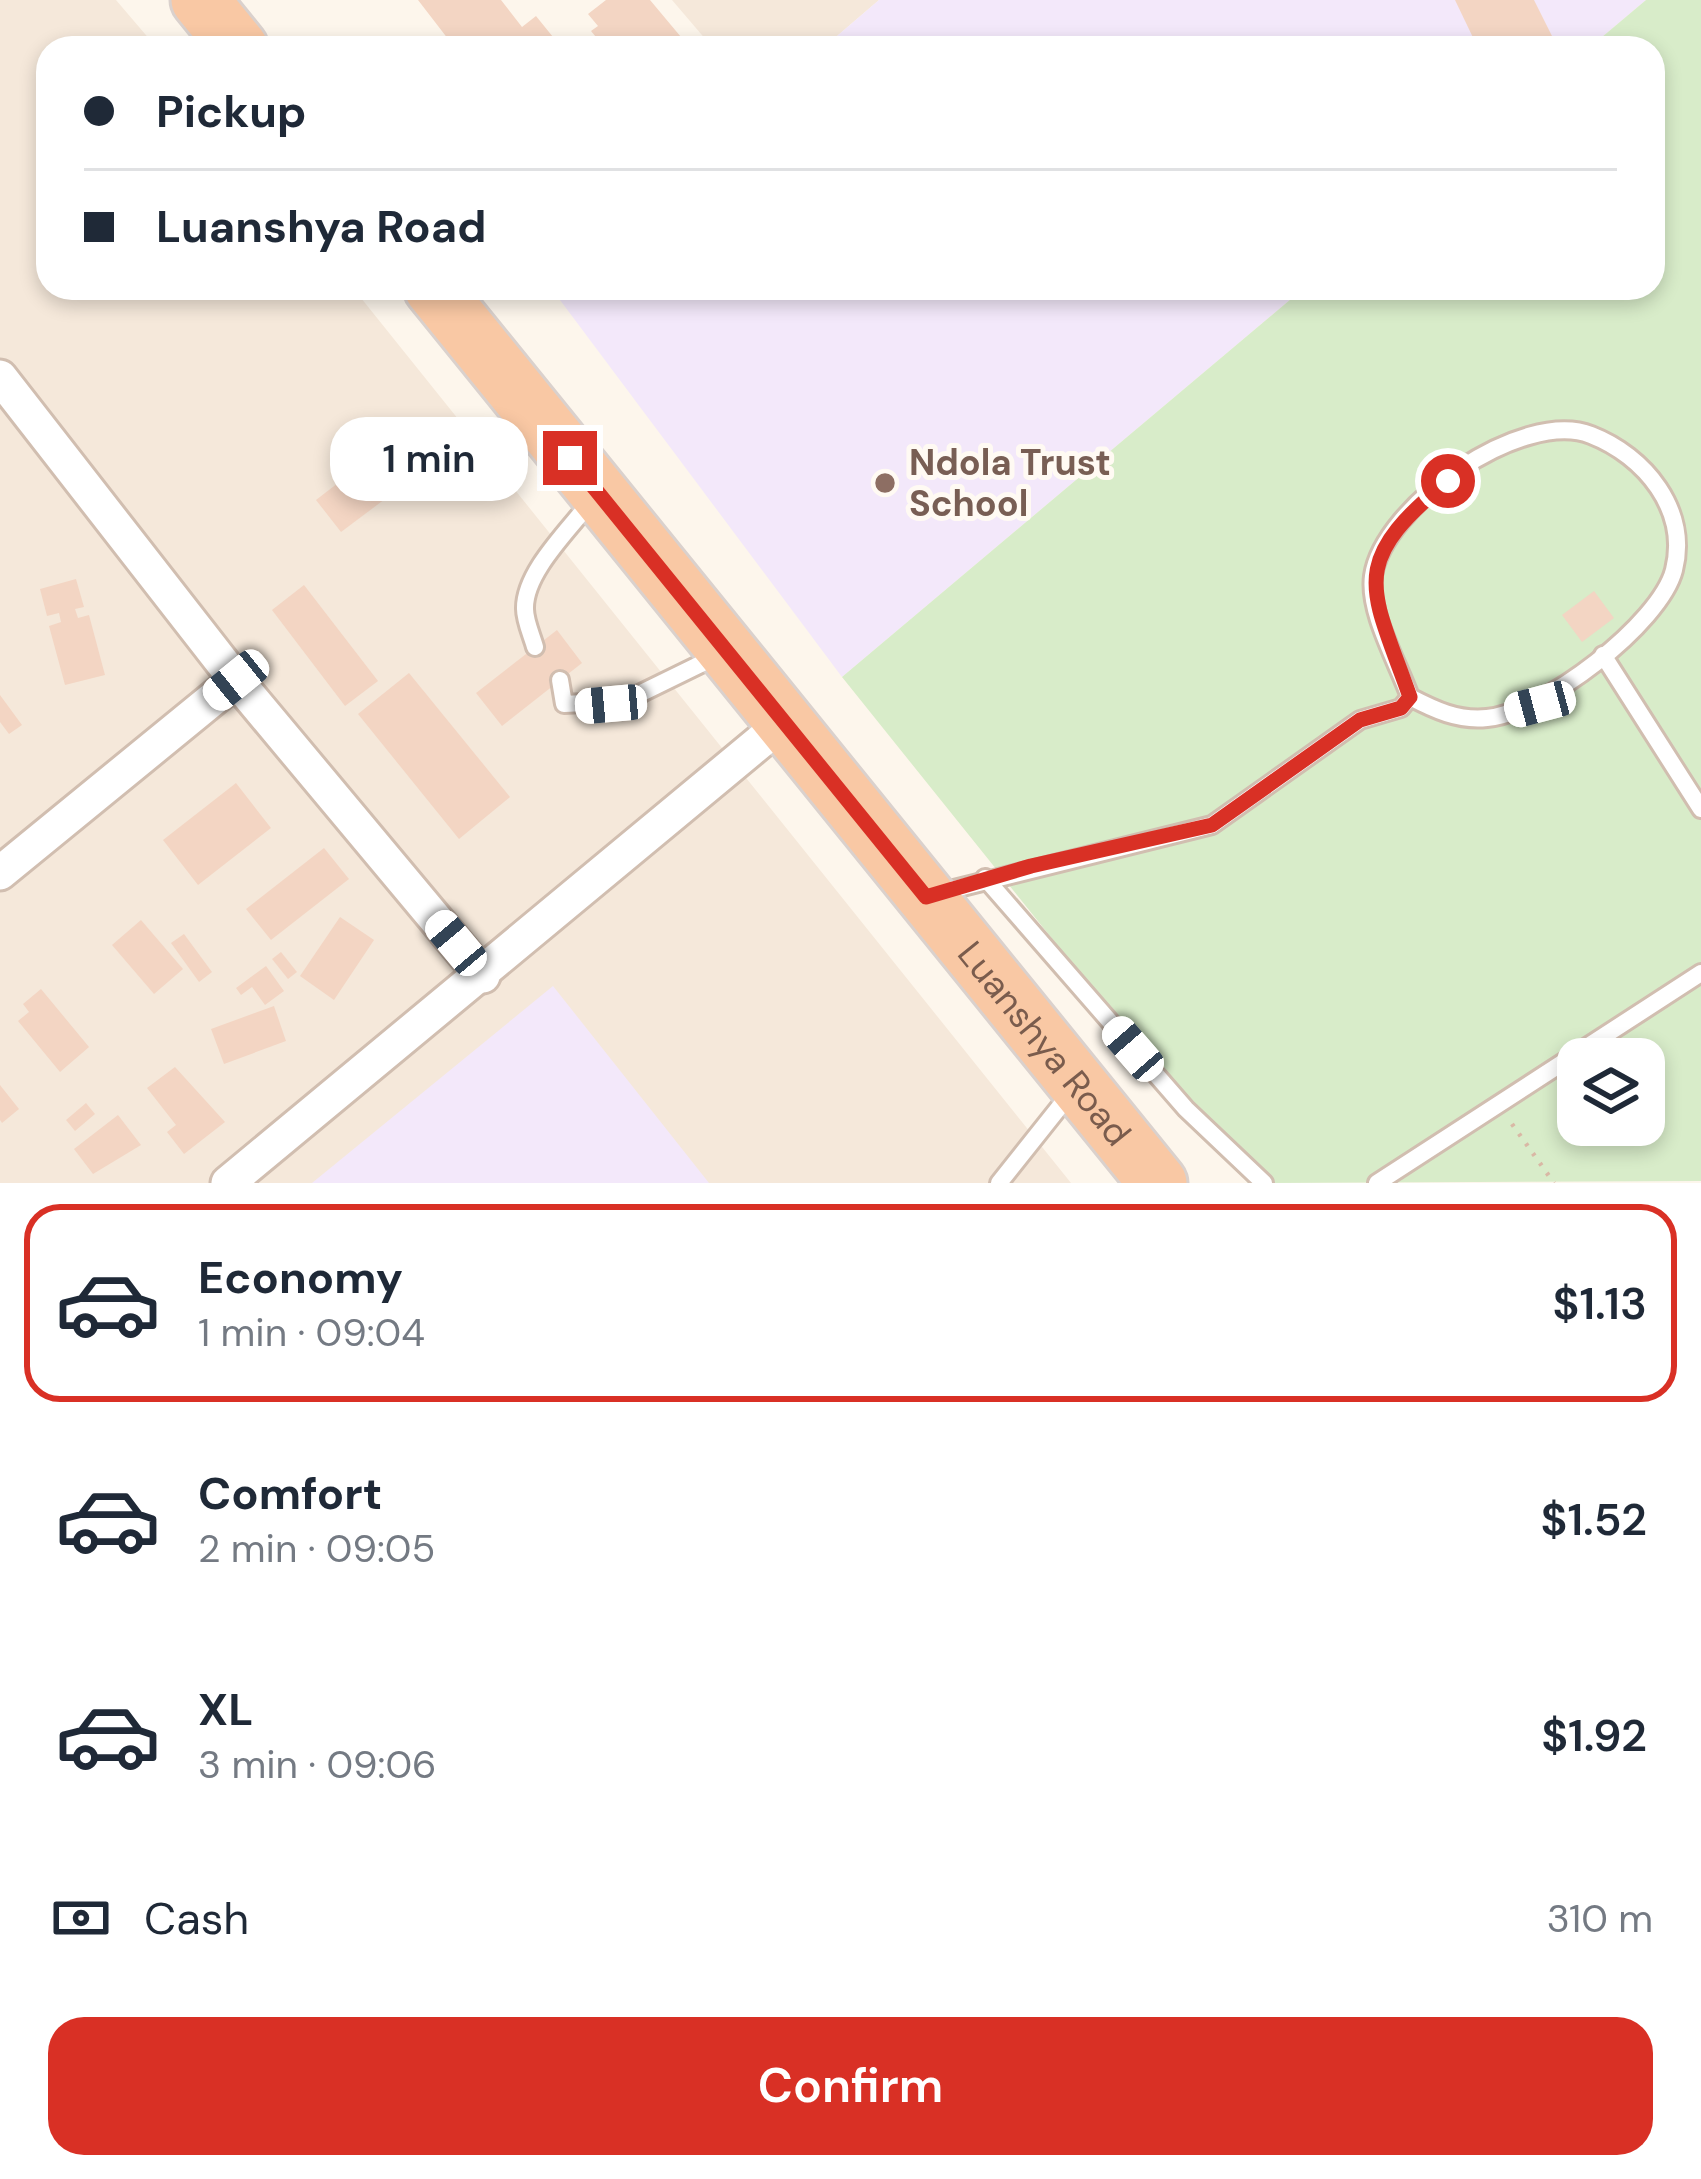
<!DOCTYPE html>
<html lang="en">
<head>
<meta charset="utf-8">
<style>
	body { margin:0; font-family:"DM Sans",sans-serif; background:#f2f2f3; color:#1f2937; height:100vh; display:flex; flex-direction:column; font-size:45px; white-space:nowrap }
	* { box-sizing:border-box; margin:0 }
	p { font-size:39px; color:#747a83 }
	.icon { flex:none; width:66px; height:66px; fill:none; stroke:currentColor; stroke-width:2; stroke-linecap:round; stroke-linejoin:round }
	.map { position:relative; height:1183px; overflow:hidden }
	.sheet { display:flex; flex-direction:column; background:#fff; flex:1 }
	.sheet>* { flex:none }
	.guide { position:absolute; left:36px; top:36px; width:1629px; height:264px; border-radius:36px; box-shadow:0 6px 18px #0003; display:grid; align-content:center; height:264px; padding:0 48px; background:#fff }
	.buttons { position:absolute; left:1557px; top:1038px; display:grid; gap:24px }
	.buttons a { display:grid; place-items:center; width:108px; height:108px; border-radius:24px; background:#fff; box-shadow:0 6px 18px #0003; font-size:60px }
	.end { position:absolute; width:54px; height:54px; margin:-27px; border:15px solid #d93025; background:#fff; box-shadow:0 0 0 6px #fff }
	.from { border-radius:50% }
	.bubble { position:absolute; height:84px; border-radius:36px; background:#fff; box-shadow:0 6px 18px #0003; font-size:39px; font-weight:600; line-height:84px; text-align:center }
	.car { position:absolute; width:36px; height:72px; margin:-36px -18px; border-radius:15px; box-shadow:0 0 9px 3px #0007; background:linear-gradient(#fff 24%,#345 0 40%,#fff 0 76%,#345 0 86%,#fff 0) }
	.guide b { display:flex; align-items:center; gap:42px; height:114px; font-size:45px }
	.guide b+b { border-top:3px solid #e0e1e3 }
	.guide i { width:30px; height:30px; background:#1f2937 }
	ul { padding:21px 0 0; list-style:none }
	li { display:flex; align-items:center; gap:36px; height:198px; margin:0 24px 18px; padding:0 24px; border:6px solid transparent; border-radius:36px }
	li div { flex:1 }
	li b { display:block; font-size:45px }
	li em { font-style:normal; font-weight:600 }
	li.on { border-color:#d93025 }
	li>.icon { width:108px; height:108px; stroke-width:1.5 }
	.pay { display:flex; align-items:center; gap:30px; height:132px; padding:0 48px; font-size:45px }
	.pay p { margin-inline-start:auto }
	.button { display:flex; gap:24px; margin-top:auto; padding:24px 48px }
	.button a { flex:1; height:138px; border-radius:36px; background:#d93025; color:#fff; font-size:48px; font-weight:600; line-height:138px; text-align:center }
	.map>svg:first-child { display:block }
</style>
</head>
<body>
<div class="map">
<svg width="1701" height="1183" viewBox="0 0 1701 1183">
	<rect width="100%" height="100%" fill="#fdf6ec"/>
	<g fill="#f5e8da">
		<polygon points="0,0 116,0 157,48 48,48 48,288 353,288 1071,1183 0,1183"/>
		<polygon points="672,0 879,0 823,48 713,48"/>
	</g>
	<g fill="#f3e8fa">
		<polygon points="879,0 1646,0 1589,48 823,48"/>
		<polygon points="551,288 1304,288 842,677"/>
		<polygon points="553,986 709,1183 312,1183"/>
	</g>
	<path fill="#d8ecc9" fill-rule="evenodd" d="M1646,0h55v1181l-453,2 -406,-506 462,-389h349v-240h-64zM1578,1059h66v66h-66z"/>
	<g fill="#f3d5c3">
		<polygon points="418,0 501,0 522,27 536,16 553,37 538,48 455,48"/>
		<polygon points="606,0 650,0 686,43 693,37 702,48 605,48 591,31 598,26 588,14"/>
		<polygon points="1455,0 1534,0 1558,48 1478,48"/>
		<polygon points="364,463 389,496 341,532 316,500"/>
		<polygon points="76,579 84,607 75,609 78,618 89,615 105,675 65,685 49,626 61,622 59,613 47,616 40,589"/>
		<polygon points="304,585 378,681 345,706 272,610"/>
		<polygon points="1594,591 1614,618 1582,642 1562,615"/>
		<polygon points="557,630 582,663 502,726 476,693"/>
		<polygon points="409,673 510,797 459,839 358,714"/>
		<polygon points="0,695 22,725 9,734 0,722"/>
		<polygon points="236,783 271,828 198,885 163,840"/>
		<polygon points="324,848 349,879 271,940 246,909"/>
		<polygon points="340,917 374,940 334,1000 300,976"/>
		<polygon points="141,920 183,969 154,994 112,945"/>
		<polygon points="184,934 212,972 199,982 171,943"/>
		<polygon points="281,952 297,972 288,979 272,959"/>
		<polygon points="266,966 284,991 265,1005 252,987 241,995 236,988"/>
		<polygon points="41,989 89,1047 60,1072 18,1021 29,1012 23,1004"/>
		<polygon points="274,1006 286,1041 224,1064 211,1029"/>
		<polygon points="175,1067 225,1122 184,1154 167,1132 176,1125 147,1088"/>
		<polygon points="0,1085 19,1109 2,1123 0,1120"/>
		<polygon points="86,1103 95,1114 75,1131 66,1120"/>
		<polygon points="118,1115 141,1145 93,1174 74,1149"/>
	</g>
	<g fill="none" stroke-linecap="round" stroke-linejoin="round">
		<defs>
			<g id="service">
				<path d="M535,647c-3,-11 -10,-26 -10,-38 -1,-37 45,-80 66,-108"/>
				<polyline points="1603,655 1701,809"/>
				<polyline points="560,680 564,704 625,701 717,656"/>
				<polyline points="985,878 1186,1109 1264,1183"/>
				<path d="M938,893l274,-68 148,-105 41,-12 9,-11c25,13 48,24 77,21 56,-5 173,-94 187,-148 15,-60 -29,-114 -83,-135 -69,-27 -208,71 -218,141 -5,36 25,87 37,121"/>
				<polyline points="999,1183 1073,1090"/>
				<polyline points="1377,1183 1701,973"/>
			</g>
			<g id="minor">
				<polyline points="0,377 236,680 483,976"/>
				<polyline points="0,873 236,680"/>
				<polyline points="228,1183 785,721"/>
			</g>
			<g id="trunk">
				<polyline points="200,0 239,48"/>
				<path id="s1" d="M433,288l725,895"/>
			</g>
		</defs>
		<use href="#service" stroke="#d1beb0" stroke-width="22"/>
		<use href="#minor" stroke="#d1beb0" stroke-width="39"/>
		<use href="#trunk" stroke="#dad1cd" stroke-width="63"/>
		<polyline stroke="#d9b8a5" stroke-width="4.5" stroke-dasharray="3 9" stroke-linecap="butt" points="1512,1124 1554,1183"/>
		<use href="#service" stroke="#fff" stroke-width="16"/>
		<use href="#minor" stroke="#fff" stroke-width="33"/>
		<use href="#trunk" stroke="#f9c8a4" stroke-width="57"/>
	</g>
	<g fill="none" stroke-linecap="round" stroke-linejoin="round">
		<path stroke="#d93025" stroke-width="15" d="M570,458l356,439 105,-31 181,-41 148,-105 41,-12 9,-11c-39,-110 -64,-133 38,-216"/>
	</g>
	<circle fill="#8d6e63" stroke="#fffaf3" stroke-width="4.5" cx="885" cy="483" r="12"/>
	<g text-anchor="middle" stroke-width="10" stroke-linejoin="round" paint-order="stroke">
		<g font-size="36" font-weight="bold" fill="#785e54" stroke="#fffaf3" text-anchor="start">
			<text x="909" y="475">Ndola Trust<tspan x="909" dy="41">School</tspan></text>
		</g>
		<g font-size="36" fill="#7a5c4d" stroke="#fffaf3">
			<text dy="13" stroke="none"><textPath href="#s1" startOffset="972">Luanshya Road</textPath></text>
		</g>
	</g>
</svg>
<div class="buttons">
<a><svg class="icon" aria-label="layers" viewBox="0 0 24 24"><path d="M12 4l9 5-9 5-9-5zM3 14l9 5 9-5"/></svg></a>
</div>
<i class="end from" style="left:1448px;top:481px"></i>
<i class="end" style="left:570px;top:458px"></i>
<div class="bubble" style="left:330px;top:417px;width:198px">1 min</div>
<i class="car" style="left:236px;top:680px;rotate:231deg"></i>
<i class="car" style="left:611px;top:704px;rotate:265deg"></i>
<i class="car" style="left:1540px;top:704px;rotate:255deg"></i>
<i class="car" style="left:456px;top:943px;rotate:320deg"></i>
<i class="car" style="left:1133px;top:1049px;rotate:319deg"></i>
<div class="guide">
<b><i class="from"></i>Pickup</b>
<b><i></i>Luanshya Road</b>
</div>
</div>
<section class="sheet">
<ul>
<li class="on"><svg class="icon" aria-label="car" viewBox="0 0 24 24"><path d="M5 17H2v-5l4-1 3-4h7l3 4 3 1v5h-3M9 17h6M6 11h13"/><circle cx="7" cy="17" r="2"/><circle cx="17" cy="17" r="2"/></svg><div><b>Economy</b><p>1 min · 09:04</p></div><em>$1.13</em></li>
<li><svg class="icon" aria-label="car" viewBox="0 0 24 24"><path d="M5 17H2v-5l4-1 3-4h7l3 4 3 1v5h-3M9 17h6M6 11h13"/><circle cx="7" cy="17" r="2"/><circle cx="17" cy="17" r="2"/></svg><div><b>Comfort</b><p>2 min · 09:05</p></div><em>$1.52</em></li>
<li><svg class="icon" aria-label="car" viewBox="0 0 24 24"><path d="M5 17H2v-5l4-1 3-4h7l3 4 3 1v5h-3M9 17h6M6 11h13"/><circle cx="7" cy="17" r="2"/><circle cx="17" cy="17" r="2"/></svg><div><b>XL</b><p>3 min · 09:06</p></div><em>$1.92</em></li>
</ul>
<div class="pay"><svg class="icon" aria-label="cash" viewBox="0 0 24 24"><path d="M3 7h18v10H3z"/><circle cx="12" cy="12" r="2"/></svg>Cash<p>310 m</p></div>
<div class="button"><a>Confirm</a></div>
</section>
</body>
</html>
